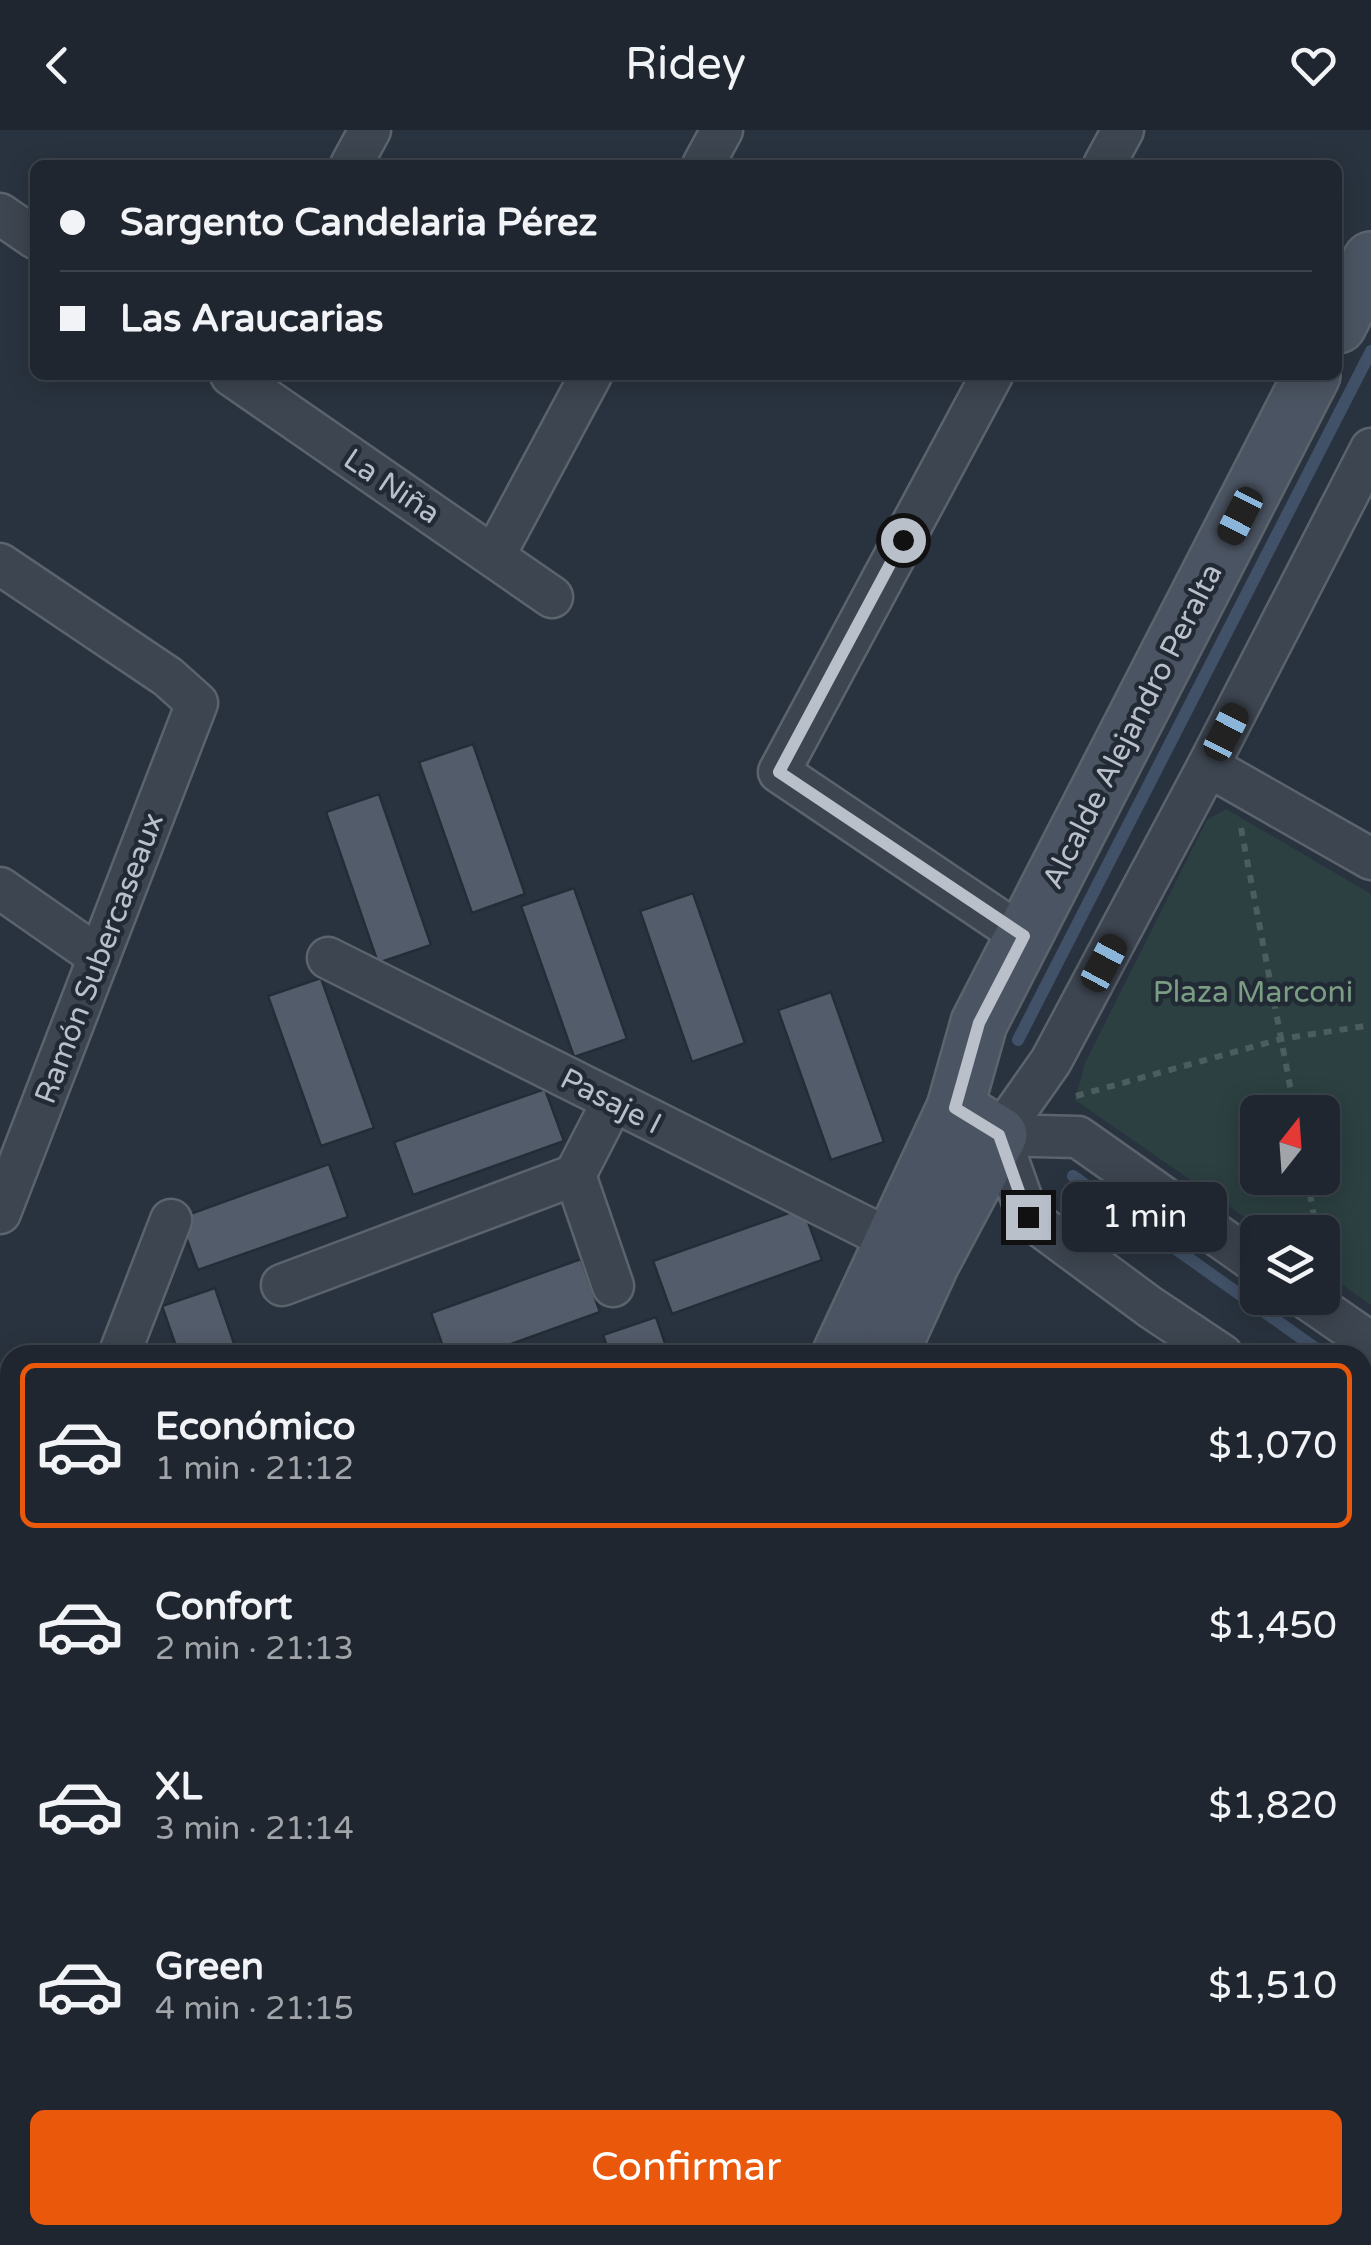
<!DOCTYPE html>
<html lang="es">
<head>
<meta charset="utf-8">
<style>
	body { margin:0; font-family:"Varela Round",sans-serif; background:#272e37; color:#f1f3f6; height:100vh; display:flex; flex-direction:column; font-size:38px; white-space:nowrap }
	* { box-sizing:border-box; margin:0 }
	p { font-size:32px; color:#a1a5aa }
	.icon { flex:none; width:55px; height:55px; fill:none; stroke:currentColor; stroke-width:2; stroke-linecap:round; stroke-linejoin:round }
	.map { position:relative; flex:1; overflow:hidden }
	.drawer { position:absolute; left:0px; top:1215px; width:1372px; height:900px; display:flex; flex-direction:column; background:#1f262f; border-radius:30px 30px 0 0; box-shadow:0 5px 25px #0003,0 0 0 2px #3c434b }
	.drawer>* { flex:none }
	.top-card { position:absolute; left:30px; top:30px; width:1312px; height:220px; border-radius:15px; box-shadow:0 5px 25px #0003,0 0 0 2px #3c434b; display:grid; align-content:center; height:220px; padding:0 30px; background:#1f262f }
	.needle { width:65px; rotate:17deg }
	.buttons { position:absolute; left:1240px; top:965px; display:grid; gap:20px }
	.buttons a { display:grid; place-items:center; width:100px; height:100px; border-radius:15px; background:#1f262f; box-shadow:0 5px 25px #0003,0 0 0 2px #3c434b; font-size:50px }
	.end { position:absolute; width:45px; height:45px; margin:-22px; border:12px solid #bac0ca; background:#111; box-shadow:0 0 0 5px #111 }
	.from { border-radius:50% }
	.bubble { position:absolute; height:70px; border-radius:15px; background:#1f262f; box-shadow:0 5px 25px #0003,0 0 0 2px #3c434b; font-size:32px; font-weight:600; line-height:70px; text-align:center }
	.car { position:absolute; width:30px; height:60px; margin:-30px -15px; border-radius:12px; box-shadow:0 0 8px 2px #0007; background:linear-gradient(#222 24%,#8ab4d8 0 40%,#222 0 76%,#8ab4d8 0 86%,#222 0) }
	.top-card b { display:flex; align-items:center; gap:35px; height:95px; font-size:38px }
	.top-card b+b { border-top:2px solid #3c434b }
	.top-card i { width:25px; height:25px; background:#f1f3f6 }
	ul { padding:18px 0 0; list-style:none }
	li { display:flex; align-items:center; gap:30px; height:165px; margin:0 20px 15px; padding:0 10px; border:5px solid transparent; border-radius:15px }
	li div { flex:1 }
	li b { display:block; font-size:38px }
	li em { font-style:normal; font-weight:600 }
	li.current { border-color:#ea580c }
	li>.icon { width:90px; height:90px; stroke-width:1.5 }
	.cta { display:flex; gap:20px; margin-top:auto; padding:20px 30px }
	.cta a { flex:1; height:115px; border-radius:15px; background:#ea580c; color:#fff; font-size:40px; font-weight:600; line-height:115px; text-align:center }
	header { display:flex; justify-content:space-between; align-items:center; height:130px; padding:0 30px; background:#1f262f; font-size:45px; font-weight:600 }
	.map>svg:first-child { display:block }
</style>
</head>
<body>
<header><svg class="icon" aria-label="back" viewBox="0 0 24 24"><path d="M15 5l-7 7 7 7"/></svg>Ridey<svg class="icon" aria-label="heart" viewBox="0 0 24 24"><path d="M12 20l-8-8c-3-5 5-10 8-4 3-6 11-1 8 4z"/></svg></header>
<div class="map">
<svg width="1371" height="2115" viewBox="0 0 1371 2115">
	<rect width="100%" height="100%" fill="#29333f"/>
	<path fill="#2c4041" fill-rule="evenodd" d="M1226,679l145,85v411l-48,-34 -1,-39h-56l-191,-132 10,-37 122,-243zM1258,982h64v66h-64z"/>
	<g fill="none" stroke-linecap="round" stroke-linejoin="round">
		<g stroke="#415167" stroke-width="12">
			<polyline points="1018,910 1371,221"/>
			<polyline points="1073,1046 1325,1225"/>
			<polyline points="1362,1251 1371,1257"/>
		</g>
	</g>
	<g fill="#535c6a" stroke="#242c37" stroke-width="2.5">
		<polygon points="473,614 525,764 472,783 419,632"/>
		<polygon points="379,664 431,815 378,833 326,682"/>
		<polygon points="574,758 627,909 574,927 521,776"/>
		<polygon points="693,763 745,913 692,932 640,781"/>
		<polygon points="321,848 374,998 321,1016 268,866"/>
		<polygon points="831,862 884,1012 831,1030 778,880"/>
		<polygon points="545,959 564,1011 413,1065 394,1012"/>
		<polygon points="329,1034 348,1087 198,1140 179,1088"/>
		<polygon points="803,1078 822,1130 672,1184 653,1131"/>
		<polygon points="581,1129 600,1182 480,1225 446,1225 431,1183"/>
		<polygon points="215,1158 238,1225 179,1225 162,1176"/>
		<polygon points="656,1187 669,1225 610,1225 603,1205"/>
	</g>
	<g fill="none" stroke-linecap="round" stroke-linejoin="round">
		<defs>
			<g id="street">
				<polyline points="351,35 370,0"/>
				<polyline points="703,35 722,0"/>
				<polyline points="1104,35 1123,0"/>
				<polyline points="0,84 35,108"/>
				<polyline points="231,245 552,467"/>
				<polyline points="992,245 779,642 1024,807"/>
				<polyline points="494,426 591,245"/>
				<polyline points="0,434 168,547 197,573 0,1083"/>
				<polyline points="1208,636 1371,729"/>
				<polyline points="0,758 99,827"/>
				<polyline points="328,828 895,1112"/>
				<polyline points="999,1005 1051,931 1208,636 1371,319"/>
				<polyline points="999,1005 1028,1087 1150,1177 1222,1225"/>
				<polyline points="999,1005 1078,1007 1258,1134"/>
				<polyline points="575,1045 613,1156"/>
				<polyline points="282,1155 575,1045 613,971"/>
				<polyline points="1306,1168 1371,1213"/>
				<polyline points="119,1225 171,1090"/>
				<polyline points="1362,1319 1371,1325"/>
				<polyline points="0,1535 10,1540"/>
				<polyline points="1362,1613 1371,1617"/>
				<polyline points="0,1631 10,1608"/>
				<polyline points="0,1828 10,1833"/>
				<polyline points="1362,1896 1371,1900"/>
				<polyline points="562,2105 583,2115"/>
				<polyline points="1190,2105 1210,2115"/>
				<polyline points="0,2110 10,2115"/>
			</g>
			<g id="secondary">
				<polyline points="1338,195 1371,130"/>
				<polyline points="840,1225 955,978 979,893 1312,245"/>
				<polyline points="889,1225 931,1133 999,1005 955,978"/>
				<polyline points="413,2115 417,2105"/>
				<polyline points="469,2115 473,2105"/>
			</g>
		</defs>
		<use href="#street" stroke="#5b636d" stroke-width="45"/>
		<use href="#secondary" stroke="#5b636d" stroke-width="60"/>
		<g stroke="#4b5d5f" stroke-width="6" stroke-dasharray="8 8" stroke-linecap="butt">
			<polyline points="1241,698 1295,982"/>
			<polyline points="1076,966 1281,909 1371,895"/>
			<polyline points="1307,1048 1317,1102"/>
		</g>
		<use href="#street" stroke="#3d4550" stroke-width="40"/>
		<use href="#secondary" stroke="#4b5462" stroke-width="55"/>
	</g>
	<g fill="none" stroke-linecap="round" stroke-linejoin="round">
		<polyline stroke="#bac0ca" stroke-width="12" points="903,410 779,642 1024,806 979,893 955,978 999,1005 1028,1087"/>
	</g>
	<g text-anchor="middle" stroke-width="9" stroke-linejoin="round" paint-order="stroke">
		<g font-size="30" fill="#bac0ca" stroke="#222a35">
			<text transform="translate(392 356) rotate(34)" y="10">La Niña</text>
			<text transform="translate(1132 596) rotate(-63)" y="10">Alcalde Alejandro Peralta</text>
			<text transform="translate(99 828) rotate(-69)" y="10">Ramón Subercaseaux</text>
			<text transform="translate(611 971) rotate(27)" y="10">Pasaje I</text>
		</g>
		<g font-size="30" fill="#7a9d83" stroke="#222a35">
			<text x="1253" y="872">Plaza Marconi</text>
		</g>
	</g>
</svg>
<div class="buttons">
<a><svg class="needle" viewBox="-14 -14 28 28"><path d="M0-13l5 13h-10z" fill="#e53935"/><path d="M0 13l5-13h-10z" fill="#a1a5aa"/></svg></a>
<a><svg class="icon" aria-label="layers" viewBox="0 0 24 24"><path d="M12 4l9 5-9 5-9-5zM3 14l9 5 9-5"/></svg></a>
</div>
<i class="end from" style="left:903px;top:410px"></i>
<i class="end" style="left:1028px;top:1087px"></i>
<div class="bubble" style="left:1062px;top:1052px;width:165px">1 min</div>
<i class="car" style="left:1240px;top:386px;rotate:207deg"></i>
<i class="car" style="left:1226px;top:602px;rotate:27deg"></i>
<i class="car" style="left:1104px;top:833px;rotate:28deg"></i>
<div class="top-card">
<b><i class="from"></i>Sargento Candelaria Pérez</b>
<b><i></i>Las Araucarias</b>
</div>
<section class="drawer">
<ul>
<li class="current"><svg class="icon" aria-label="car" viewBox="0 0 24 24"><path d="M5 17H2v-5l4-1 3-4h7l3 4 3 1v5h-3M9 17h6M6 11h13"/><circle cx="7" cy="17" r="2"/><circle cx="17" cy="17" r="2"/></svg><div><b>Económico</b><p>1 min · 21:12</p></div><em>$1,070</em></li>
<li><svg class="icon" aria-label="car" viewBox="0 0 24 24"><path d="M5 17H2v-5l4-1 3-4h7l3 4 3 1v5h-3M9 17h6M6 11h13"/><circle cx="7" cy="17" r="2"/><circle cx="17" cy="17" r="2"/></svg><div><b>Confort</b><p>2 min · 21:13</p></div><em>$1,450</em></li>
<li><svg class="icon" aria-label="car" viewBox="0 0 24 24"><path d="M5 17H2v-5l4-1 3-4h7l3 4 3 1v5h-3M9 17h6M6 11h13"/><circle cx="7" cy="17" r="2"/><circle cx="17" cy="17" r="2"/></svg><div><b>XL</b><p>3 min · 21:14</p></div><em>$1,820</em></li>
<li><svg class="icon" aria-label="car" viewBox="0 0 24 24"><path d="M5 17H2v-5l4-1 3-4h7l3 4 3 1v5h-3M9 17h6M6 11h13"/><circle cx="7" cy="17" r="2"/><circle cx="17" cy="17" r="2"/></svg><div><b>Green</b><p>4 min · 21:15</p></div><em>$1,510</em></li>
</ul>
<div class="cta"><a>Confirmar</a></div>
</section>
</div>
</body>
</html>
